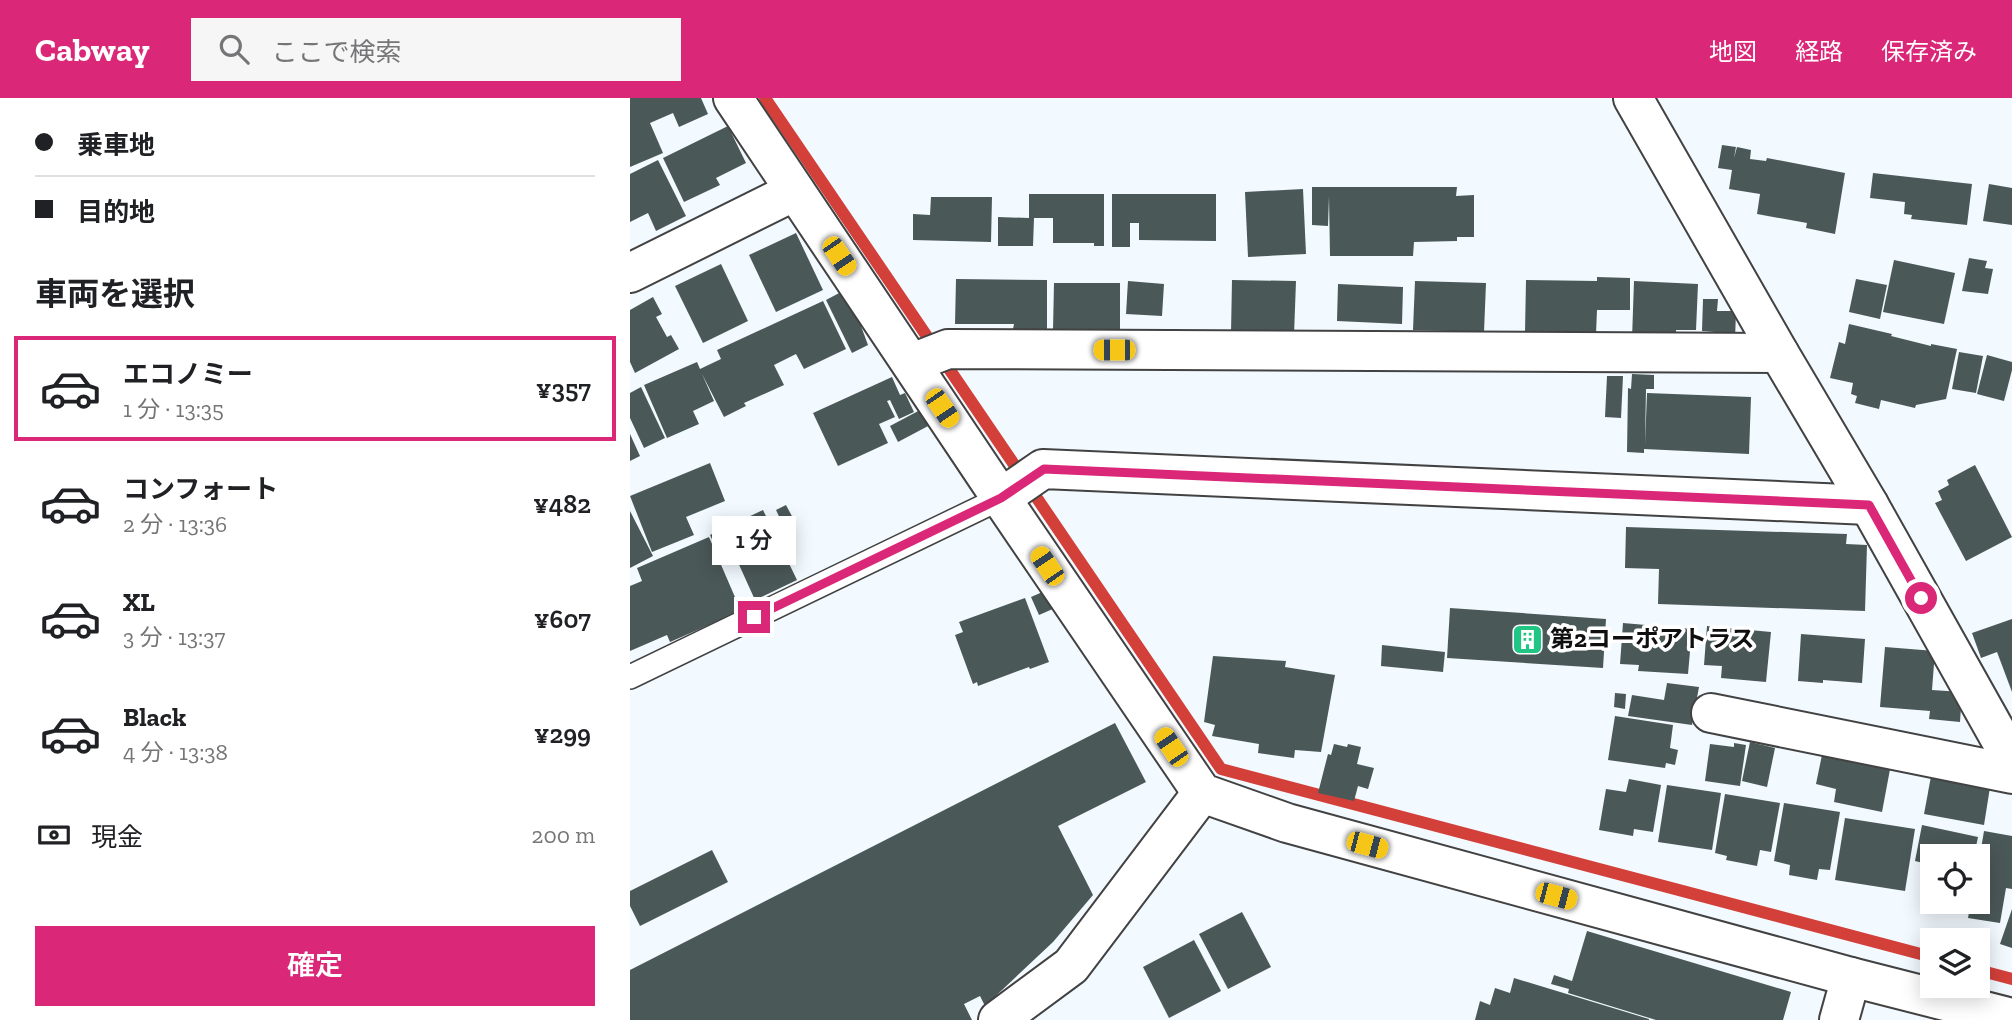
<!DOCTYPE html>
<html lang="ja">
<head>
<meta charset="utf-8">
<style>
	body { margin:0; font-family:"Zilla Slab","Noto Sans JP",serif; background:#f6f6f6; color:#202124; height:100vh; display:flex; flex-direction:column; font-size:26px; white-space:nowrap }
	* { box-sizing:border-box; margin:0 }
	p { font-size:23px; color:#757577 }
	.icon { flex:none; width:38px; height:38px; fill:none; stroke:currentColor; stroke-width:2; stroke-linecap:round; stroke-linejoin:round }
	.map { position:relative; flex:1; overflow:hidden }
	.panel { display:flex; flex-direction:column; background:#fff; width:630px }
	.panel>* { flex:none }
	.guide { display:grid; align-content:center; height:154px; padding:0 35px; background:#fff }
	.tools { position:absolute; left:1290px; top:746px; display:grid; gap:14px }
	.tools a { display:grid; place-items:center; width:70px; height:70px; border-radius:0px; background:#fff; box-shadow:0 4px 18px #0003; font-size:35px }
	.end { position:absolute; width:32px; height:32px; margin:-16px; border:9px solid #db2777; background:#fff; box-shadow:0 0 0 4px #fff }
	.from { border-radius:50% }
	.bubble { position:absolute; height:49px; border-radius:0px; background:#fff; box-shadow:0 4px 18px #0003; font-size:23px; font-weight:600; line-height:49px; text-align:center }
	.car { position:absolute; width:21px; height:42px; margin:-21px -10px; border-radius:9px; box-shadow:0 0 5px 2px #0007; background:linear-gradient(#f5c518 24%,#345 0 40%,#f5c518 0 76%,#345 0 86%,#f5c518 0) }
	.guide b { display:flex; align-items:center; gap:24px; height:66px; font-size:26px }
	.guide b+b { border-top:2px solid #e0e0e0 }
	.guide i { width:18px; height:18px; background:#202124 }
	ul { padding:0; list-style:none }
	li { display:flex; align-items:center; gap:21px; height:105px; margin:0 14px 10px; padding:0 21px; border:4px solid transparent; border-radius:0px }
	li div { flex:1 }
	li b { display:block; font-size:26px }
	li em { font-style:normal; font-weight:600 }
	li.current { border-color:#db2777 }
	li>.icon { width:63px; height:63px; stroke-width:1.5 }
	h2 { padding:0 35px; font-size:32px; line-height:84px }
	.pay { display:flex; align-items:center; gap:18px; height:77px; padding:0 35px; font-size:26px }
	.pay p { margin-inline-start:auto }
	.cta { display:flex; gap:14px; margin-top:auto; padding:14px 35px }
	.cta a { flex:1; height:80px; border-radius:0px; background:#db2777; color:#fff; font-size:28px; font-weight:600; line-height:80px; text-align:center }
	header { display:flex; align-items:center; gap:42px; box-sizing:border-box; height:98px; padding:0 35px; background:#db2777; color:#fff }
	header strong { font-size:33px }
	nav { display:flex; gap:38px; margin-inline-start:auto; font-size:24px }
	.search { width:490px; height:63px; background:#f6f6f6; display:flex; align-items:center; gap:18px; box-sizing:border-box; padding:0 24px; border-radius:0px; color:#757577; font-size:26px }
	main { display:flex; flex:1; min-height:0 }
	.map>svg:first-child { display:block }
</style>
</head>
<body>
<header>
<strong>Cabway</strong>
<div class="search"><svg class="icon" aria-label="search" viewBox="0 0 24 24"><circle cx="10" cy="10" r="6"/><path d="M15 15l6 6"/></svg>ここで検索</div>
<nav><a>地図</a><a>経路</a><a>保存済み</a></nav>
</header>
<main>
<section class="panel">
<div class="guide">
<b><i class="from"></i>乗車地</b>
<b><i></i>目的地</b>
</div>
<h2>車両を選択</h2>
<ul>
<li class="current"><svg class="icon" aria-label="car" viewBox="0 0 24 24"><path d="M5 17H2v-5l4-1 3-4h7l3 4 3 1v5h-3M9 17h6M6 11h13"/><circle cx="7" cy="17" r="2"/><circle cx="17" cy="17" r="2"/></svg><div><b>エコノミー</b><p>1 分 · 13:35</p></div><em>¥357</em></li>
<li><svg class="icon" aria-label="car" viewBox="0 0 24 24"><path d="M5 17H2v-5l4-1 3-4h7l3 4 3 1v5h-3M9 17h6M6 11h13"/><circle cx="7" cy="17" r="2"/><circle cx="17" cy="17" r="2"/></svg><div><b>コンフォート</b><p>2 分 · 13:36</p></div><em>¥482</em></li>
<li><svg class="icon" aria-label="car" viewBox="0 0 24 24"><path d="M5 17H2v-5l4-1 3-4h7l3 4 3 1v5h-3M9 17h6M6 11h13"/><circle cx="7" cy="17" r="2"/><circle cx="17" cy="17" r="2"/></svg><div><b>XL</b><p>3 分 · 13:37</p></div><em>¥607</em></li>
<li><svg class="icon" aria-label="car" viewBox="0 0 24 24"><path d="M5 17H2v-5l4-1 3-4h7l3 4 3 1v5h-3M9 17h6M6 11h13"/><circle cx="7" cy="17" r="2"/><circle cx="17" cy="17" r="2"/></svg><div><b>Black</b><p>4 分 · 13:38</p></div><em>¥299</em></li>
</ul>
<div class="pay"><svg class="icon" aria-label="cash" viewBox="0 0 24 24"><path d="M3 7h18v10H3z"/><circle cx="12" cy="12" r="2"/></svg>現金<p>200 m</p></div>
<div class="cta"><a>確定</a></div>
</section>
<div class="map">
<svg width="1382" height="922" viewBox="0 0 1382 922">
	<rect width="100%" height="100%" fill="#f2f9ff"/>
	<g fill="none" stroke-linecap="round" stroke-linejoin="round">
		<g stroke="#d24039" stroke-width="12">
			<polyline points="135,0 591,671 1302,859"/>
			<polyline points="1348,872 1382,881"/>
		</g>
	</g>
	<g fill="#4b5858">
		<polygon points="0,0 71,0 78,16 49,29 43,15 20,25 33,55 0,69"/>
		<polygon points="98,28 116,65 86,80 90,87 54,104 33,60"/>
		<polygon points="1092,47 1106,49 1104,60 1107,49 1121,52 1120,61 1136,63 1137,60 1215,75 1205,136 1176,130 1177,125 1127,116 1130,96 1099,91 1102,72 1088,70"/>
		<polygon points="28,62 56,118 26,133 18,115 0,124 0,76"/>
		<polygon points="1243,75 1342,86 1337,127 1281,121 1282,117 1274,116 1275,104 1240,100"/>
		<polygon points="1359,86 1382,90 1382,127 1353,123"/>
		<polygon points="682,89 827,89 826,98 844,97 844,139 827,139 827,143 784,144 783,158 700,158 699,98 698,128 682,127"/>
		<polygon points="673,91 676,156 618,159 615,94"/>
		<polygon points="399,96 474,96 474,148 464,148 464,145 423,145 423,120 404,120 403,148 368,148 368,119 399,120"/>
		<polygon points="482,96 586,96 586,143 509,142 509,125 500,125 500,149 482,149"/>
		<polygon points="301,99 362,99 361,144 283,142 283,116 300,117"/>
		<polygon points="166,135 193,192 146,214 119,157"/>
		<polygon points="1339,160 1357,163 1355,170 1363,171 1358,196 1332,193"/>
		<polygon points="1264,162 1325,175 1314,226 1253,214"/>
		<polygon points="91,166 118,223 73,245 45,188"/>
		<polygon points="967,179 1000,180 1000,212 967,212 966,236 895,234 896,182 967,183"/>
		<polygon points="326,181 417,182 417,232 383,231 384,226 325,226"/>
		<polygon points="1226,181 1257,187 1250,221 1219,214"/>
		<polygon points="602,182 666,183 664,237 601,235"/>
		<polygon points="498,183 534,186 532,218 496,216"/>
		<polygon points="785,183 856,185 854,234 783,232"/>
		<polygon points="1004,183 1068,186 1066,232 1046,232 1046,243 1002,241"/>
		<polygon points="424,185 490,185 490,233 423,232"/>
		<polygon points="708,186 773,189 772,226 707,223"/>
		<polygon points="213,193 228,220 238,247 222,255 196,202"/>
		<polygon points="23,199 32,216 26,219 37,239 41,237 49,251 5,275 0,264 0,212"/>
		<polygon points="1073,201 1088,201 1087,213 1106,213 1105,242 1085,241 1085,234 1072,233"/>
		<polygon points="193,203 216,251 174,271 166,256 144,267 154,287 114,305 116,308 94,319 72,276 84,303 63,313 69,326 37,340 14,287 67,264 70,271 91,261 87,252"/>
		<polygon points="1219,226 1262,236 1261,238 1301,248 1301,246 1327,251 1316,301 1286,307 1285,310 1251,302 1249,311 1225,305 1227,298 1221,296 1223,285 1200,280 1209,244 1215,246"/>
		<polygon points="1329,254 1353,258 1346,295 1322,291"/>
		<polygon points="1357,257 1382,264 1382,272 1374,303 1347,296"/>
		<polygon points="1002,276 1024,277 1024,291 1016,291 1015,347 1017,295 1121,299 1119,356 1014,351 1014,355 997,354 998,290 1001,291"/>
		<polygon points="977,278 993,278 991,320 975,319"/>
		<polygon points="262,279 270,297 275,295 284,314 269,321 260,302 257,303 265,319 249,326 258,345 208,368 183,315"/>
		<polygon points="11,289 35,340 14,350 0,320 0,295"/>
		<polygon points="292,311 300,327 268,344 260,328"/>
		<polygon points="0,336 10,358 0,363"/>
		<polygon points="80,365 95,403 56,419 64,437 22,454 0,398"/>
		<polygon points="1345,367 1382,439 1336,463 1305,405 1312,402 1308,393 1319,387 1317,382"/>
		<polygon points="156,407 165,424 154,429 146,412"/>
		<polygon points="133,412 167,482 125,502 106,460 93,466 80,437"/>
		<polygon points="0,413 23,458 0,470"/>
		<polygon points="996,429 1217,436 1216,446 1237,447 1235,513 1028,506 1029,471 995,470"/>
		<polygon points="79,439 111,513 40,544 37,537 0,553 0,488 12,483 7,470"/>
		<polygon points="417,492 425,510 409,517 401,499"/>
		<polygon points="395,500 419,564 400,571 399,569 348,588 347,584 343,586 325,537 333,534 329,524"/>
		<polygon points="820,510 976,521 973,570 817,560"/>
		<polygon points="1382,521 1382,594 1367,554 1351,560 1342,535"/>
		<polygon points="993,525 1062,531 1058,576 1008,573 1009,567 990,566"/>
		<polygon points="1077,528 1141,534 1136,584 1091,580 1092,568 1074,567"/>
		<polygon points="1171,536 1235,541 1232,585 1193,582 1193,585 1168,583"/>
		<polygon points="752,547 815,554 813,574 751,568"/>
		<polygon points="1255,549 1305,553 1302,592 1332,594 1330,624 1299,621 1300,613 1250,609"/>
		<polygon points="583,558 656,563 655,569 705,577 691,654 665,652 664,660 628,655 629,646 582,638 585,627 574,624"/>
		<polygon points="1037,585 1069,589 1062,627 998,618 1002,597 1034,602"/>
		<polygon points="985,595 996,596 995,611 984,609"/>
		<polygon points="985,618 1043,627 1040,650 1048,652 1045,667 1036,665 1035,670 978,662"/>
		<polygon points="485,625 516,684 428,728 463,797 423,844 355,908 350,898 334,906 342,922 0,922 0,872"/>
		<polygon points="1120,644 1145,650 1137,689 1112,683"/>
		<polygon points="1104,645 1116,647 1110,688 1075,683 1080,646 1104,649"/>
		<polygon points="704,646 717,649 718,646 731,649 727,666 744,670 738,691 728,688 724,703 688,695 698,656 701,657"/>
		<polygon points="1193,652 1261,666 1252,714 1204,704 1206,691 1186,686"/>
		<polygon points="1302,673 1361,683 1354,727 1294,716"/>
		<polygon points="999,681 1031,687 1023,734 1004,731 1003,738 969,732 976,691 996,694"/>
		<polygon points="1037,687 1091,695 1082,752 1028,744"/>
		<polygon points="1095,696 1150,705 1141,754 1130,752 1127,768 1096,762 1097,758 1085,755"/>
		<polygon points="1154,705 1210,714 1200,772 1189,771 1187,782 1159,777 1160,767 1144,763"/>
		<polygon points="1215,720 1285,731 1275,793 1205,782"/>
		<polygon points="1292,727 1348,739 1344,758 1302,758 1302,767 1285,763"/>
		<polygon points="1354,733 1382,738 1382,791 1376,790 1370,825 1338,820 1341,803 1348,803 1348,769"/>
		<polygon points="82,752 98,784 10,828 0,808 0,793"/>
		<polygon points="1302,784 1302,803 1334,803 1326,813 1316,816 1305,813 1297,803 1297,792"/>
		<polygon points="1382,811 1382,850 1370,846"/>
		<polygon points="612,814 641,869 598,891 569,836"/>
		<polygon points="957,833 1161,894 1153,922 1026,922 938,895 939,891 921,886 924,877 942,883"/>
		<polygon points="564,842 591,893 539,920 513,869"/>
		<polygon points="884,880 1019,921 1019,922 845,922 850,903 860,907 865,890 880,895"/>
	</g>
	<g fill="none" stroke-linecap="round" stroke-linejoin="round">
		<defs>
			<polyline id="service" points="0,579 371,400"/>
			<g id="minor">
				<polyline points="103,0 371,400 572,695 657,725 1221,879 1382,920"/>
				<polyline points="1003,0 1149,255 1239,407 1382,662"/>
				<polyline points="0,175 165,93"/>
				<polyline points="282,265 318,251 1149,255"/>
				<polyline points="371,400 413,371 1239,407"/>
				<polyline points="1081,615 1382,676"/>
				<polyline points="368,922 441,868 572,695"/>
				<polyline points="1209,922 1221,879"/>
			</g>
		</defs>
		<use href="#service" stroke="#424242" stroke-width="26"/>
		<use href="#minor" stroke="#424242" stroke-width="42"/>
		<use href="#service" stroke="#fff" stroke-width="23"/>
		<use href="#minor" stroke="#fff" stroke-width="38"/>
	</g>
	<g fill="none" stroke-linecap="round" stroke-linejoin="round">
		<polyline stroke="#db2777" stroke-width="9" points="124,519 371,400 414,371 1239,407 1291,500"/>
	</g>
	<defs>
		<symbol id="building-square" viewBox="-11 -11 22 22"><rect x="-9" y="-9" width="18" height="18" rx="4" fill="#21c584" stroke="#fff"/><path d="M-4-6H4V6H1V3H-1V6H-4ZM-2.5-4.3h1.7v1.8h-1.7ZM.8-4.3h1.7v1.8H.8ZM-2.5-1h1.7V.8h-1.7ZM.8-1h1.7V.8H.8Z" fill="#fff"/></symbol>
	</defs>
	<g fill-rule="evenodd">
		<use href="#building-square" x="880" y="524" width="35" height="35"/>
	</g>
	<g text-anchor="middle" stroke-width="7" stroke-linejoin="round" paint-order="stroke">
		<g font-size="24" font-weight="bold" fill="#0f0f0f" stroke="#fff" text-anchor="start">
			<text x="920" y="549">第2コーポアトラス</text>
		</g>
	</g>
</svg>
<div class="tools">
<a><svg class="icon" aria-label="locate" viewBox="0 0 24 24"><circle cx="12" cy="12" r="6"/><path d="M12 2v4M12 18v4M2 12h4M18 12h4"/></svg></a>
<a><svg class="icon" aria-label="layers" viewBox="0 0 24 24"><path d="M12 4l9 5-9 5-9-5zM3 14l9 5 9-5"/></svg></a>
</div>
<i class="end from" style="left:1291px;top:500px"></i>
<i class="end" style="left:124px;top:519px"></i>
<div class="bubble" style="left:82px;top:418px;width:84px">1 分</div>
<i class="car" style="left:209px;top:158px;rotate:146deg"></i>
<i class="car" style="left:484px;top:252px;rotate:270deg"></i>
<i class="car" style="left:312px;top:310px;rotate:146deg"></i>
<i class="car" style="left:417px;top:468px;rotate:326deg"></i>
<i class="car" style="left:541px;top:649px;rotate:326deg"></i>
<i class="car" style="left:737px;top:747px;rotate:105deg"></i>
<i class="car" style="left:926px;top:798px;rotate:105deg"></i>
</div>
</main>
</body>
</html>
